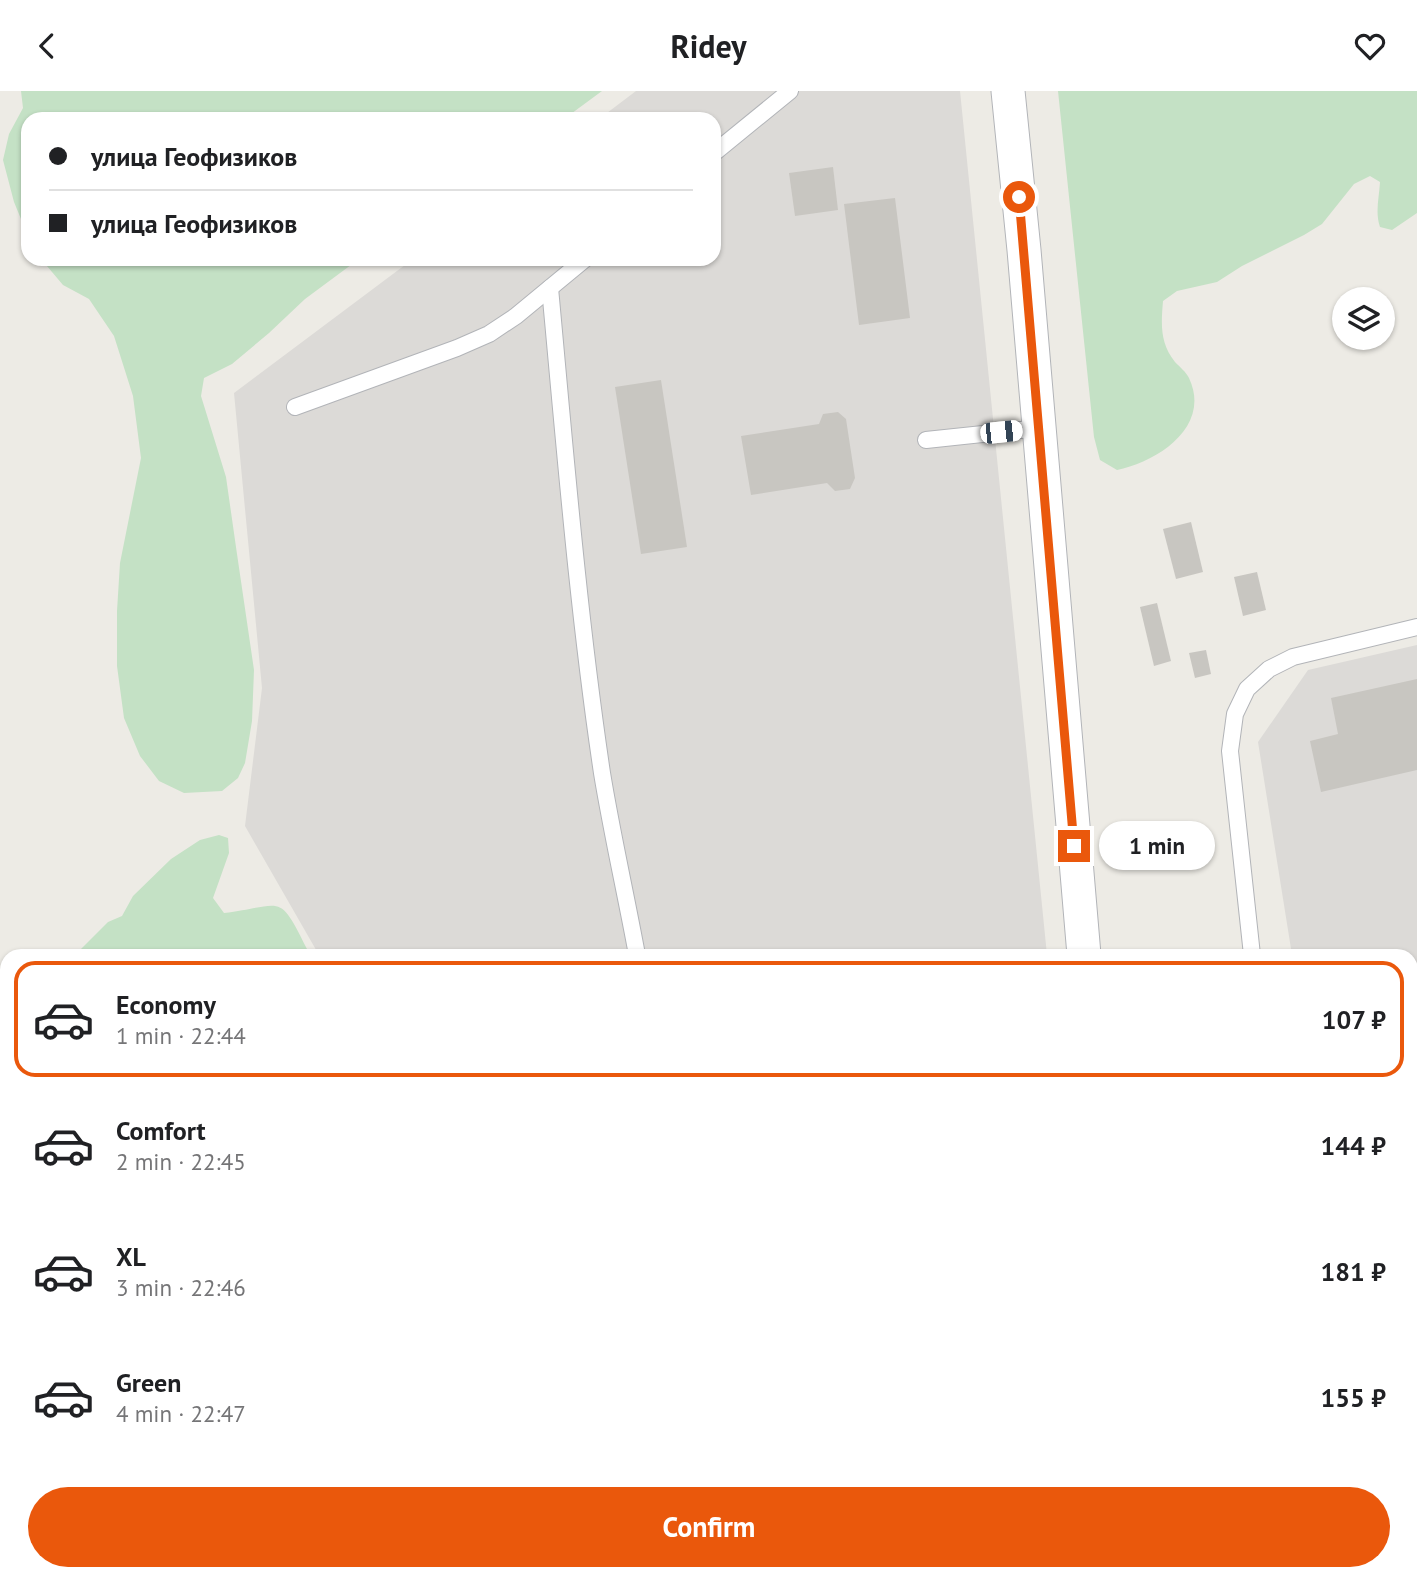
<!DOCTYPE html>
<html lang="en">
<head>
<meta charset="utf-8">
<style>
	body { margin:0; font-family:"PT Sans",sans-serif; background:#f6f6f6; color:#202124; height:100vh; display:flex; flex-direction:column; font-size:26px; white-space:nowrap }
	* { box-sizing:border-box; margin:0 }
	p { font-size:23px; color:#757577 }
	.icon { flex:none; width:38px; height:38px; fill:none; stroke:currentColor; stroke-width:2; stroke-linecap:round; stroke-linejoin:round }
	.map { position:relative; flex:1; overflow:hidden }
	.sheet { position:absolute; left:0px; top:858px; width:1418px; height:632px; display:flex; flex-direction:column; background:#fff; border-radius:21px 21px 0 0; box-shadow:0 2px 5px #0004 }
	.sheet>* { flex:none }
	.guide { position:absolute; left:21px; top:21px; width:700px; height:154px; border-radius:21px; box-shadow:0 2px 5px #0004; display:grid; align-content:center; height:154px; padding:0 28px; background:#fff }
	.controls { position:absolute; left:1332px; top:196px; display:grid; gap:14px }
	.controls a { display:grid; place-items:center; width:63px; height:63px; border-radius:50%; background:#fff; box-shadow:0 2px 5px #0004; font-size:35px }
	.end { position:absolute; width:32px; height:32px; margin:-16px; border:9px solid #ea580c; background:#fff; box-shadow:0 0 0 4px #fff }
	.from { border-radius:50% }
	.bubble { position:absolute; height:49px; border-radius:24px; background:#fff; box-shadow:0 2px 5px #0004; font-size:23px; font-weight:800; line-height:49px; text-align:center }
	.car { position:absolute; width:21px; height:42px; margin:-21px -10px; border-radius:9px; box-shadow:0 0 5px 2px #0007; background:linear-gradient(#fff 24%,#345 0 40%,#fff 0 76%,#345 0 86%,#fff 0) }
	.guide b { display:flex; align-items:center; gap:24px; height:66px; font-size:26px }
	.guide b+b { border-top:2px solid #e0e0e0 }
	.guide i { width:18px; height:18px; background:#202124 }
	ul { padding:12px 0 0; list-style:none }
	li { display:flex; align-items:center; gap:21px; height:116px; margin:0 14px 10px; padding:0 14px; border:4px solid transparent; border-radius:21px }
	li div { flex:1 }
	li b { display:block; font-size:26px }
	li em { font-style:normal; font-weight:800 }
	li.active { border-color:#ea580c }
	li>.icon { width:63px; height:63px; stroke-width:1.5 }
	.cta { display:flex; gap:14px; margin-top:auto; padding:14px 28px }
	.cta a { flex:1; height:80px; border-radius:42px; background:#ea580c; color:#fff; font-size:28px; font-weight:800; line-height:80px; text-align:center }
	header { display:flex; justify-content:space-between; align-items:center; height:91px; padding:0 28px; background:#fff; font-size:32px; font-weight:800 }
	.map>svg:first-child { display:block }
</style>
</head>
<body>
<header><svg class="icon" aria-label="back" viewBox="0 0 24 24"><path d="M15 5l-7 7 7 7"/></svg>Ridey<svg class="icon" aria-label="heart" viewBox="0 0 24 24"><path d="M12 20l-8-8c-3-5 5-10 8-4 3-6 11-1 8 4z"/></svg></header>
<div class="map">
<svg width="1417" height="1488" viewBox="0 0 1417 1488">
	<rect width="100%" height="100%" fill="#edebe5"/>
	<g fill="#dcdad7">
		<polygon points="636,0 960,0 1047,864 319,864 245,735 262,597 234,302 413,168 714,168 714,28 599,28"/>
		<polygon points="1417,554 1417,1176 1411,1178 1410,864 1292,864 1258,651 1308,579"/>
		<polygon points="422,1482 676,1482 671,1488 553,1488 547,1484 535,1488 421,1488"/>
		<polygon points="754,1482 1102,1482 1103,1488 756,1488"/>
	</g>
	<g fill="#c4e1c5">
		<polygon points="21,0 602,0 564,28 28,28 28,145 14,111 3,69 9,43 23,17"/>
		<path d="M1058,0h359v122l-25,17 -12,-3c-5,-15 -1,-28 0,-45l-10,-6 -16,8 -32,40 -18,11 -62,31 -25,16 -40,9 -14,10c-2,24 -3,42 12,61 5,5 11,10 14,16 23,49 -32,84 -72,92l-17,-10 -6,-23z"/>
		<polygon points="41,168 359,168 305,208 269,242 232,273 204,287 201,305 226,386 237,463 254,579 252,630 245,672 238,687 222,700 184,702 159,690 140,665 124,627 117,575 117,520 120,472 141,367 133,305 114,245 89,208 63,194"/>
		<path d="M219,744l9,3 1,15 -16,45 11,15c59,-7 54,-23 83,36l-3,6h-229l33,-33 14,-6 11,-20 38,-37 29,-19z"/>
		<polygon points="7,902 7,1234 0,1242 0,905"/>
		<polygon points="100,1482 401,1482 400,1488 100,1488"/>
	</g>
	<g fill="#c8c6c1">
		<polygon points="833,76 838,119 795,125 789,82"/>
		<polygon points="895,107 910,227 859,234 844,113"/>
		<polygon points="661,289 687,456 641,463 615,296"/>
		<polygon points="838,321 846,328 855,387 850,398 835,400 827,392 751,404 741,345 819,333 823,323"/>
		<polygon points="1191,431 1203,481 1176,488 1163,438"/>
		<polygon points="1257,481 1266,519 1243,525 1234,486"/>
		<polygon points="1157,512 1171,570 1154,575 1140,516"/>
		<polygon points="1206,559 1211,583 1195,587 1189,562"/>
		<polygon points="1417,588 1417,679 1321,701 1310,650 1338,643 1331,607"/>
		<rect x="13" y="1482" width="33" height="6"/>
	</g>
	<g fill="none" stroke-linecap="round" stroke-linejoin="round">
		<defs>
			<g id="lane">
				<polyline points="714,62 790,0"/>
				<path d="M550,197c15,162 28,324 52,485 10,61 24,122 35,182"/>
				<polyline points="295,316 457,257 489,243 516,225 585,168"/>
				<polyline points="926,349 1040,337"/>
				<polyline points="1252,864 1230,660 1235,623 1247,598 1269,578 1293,566 1417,536"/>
				<polyline points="1410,911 1417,910"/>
				<polyline points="1410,1208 1417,1207"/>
				<polyline points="59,1482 59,1488"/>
			</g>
			<g id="street">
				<polyline points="1008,0 1024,159 1084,864"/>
				<polyline points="1134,1482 1135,1488"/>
			</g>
		</defs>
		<use href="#lane" stroke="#b2b4b8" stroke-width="18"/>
		<use href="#street" stroke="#b2b4b8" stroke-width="35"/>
		<use href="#lane" stroke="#fff" stroke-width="16"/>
		<use href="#street" stroke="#fff" stroke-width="33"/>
	</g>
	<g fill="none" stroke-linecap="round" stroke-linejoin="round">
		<polyline stroke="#ea580c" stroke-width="9" points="1019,106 1074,755"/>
	</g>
</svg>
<div class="controls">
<a><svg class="icon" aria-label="layers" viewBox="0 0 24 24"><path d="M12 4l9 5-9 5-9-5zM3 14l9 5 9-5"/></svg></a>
</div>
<i class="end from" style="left:1019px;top:106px"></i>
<i class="end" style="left:1074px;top:755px"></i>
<div class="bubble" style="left:1099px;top:730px;width:116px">1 min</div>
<i class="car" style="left:1001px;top:341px;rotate:84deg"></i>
<div class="guide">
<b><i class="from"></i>улица Геофизиков</b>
<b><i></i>улица Геофизиков</b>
</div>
<section class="sheet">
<ul>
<li class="active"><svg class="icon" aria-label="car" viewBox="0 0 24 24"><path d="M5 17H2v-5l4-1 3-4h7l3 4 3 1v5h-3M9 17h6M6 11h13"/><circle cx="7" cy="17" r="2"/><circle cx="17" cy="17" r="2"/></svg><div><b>Economy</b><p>1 min · 22:44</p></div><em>107 ₽</em></li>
<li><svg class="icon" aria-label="car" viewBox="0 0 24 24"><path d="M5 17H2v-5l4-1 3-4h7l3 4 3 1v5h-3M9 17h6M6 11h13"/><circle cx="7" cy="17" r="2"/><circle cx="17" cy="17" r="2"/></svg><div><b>Comfort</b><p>2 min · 22:45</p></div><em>144 ₽</em></li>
<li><svg class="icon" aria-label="car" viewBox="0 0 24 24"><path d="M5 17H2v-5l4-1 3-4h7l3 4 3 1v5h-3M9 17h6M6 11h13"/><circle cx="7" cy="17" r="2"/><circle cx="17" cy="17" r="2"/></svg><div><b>XL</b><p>3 min · 22:46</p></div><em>181 ₽</em></li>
<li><svg class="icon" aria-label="car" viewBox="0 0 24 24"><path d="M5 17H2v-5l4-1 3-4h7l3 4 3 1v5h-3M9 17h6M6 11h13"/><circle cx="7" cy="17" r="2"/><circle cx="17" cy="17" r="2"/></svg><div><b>Green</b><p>4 min · 22:47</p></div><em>155 ₽</em></li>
</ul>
<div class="cta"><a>Confirm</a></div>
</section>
</div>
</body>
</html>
